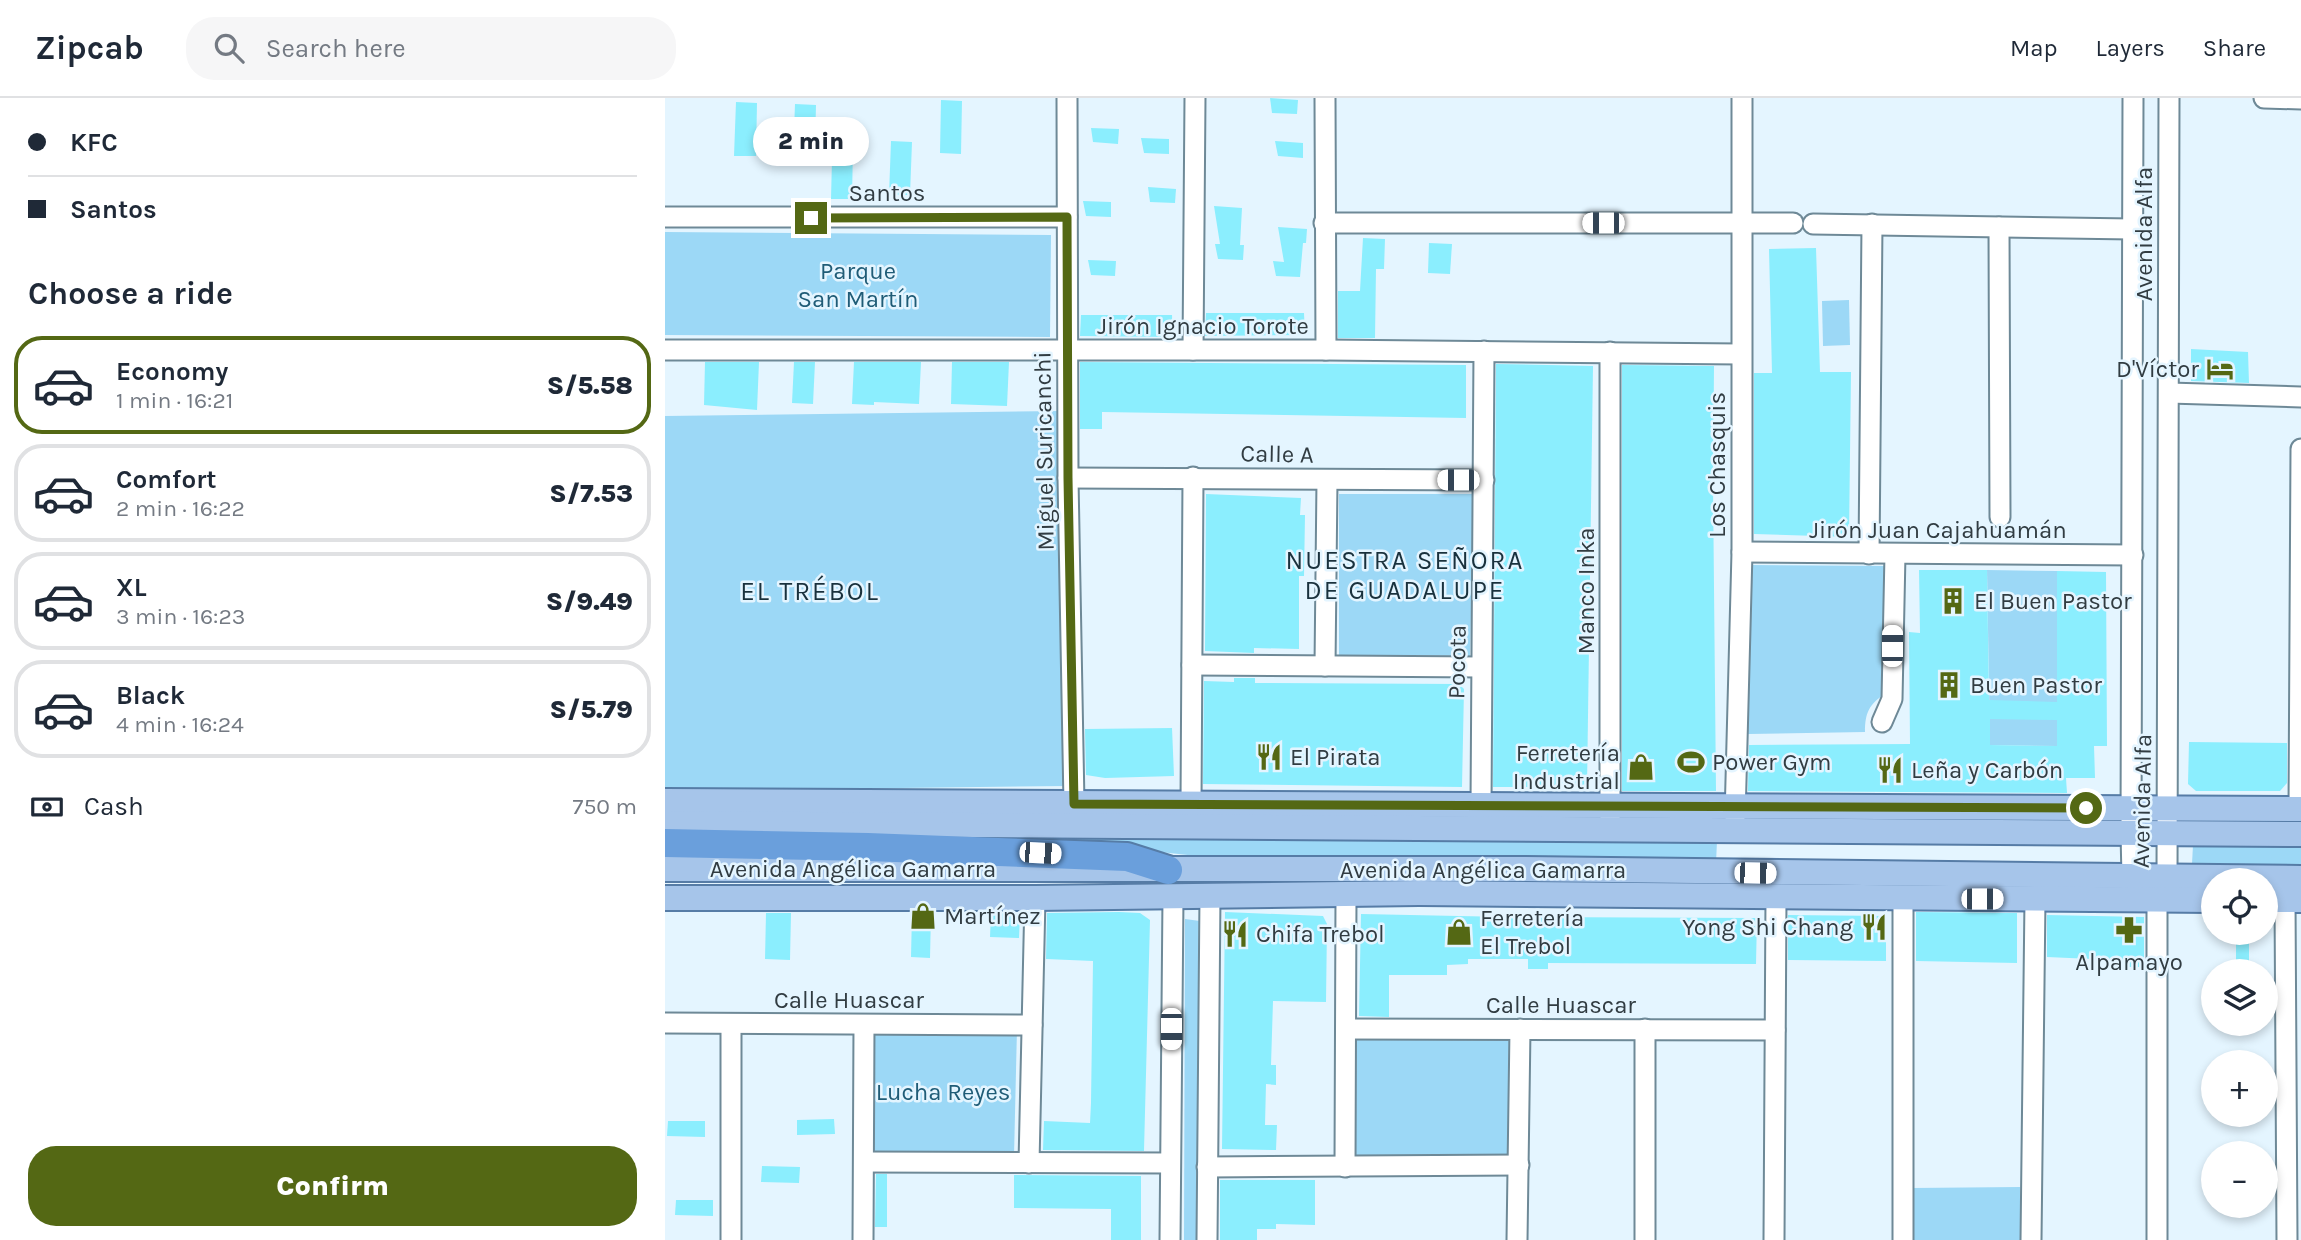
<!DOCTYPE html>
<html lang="en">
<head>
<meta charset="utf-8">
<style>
	body { margin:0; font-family:Karla,sans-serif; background:#f6f6f7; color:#1f2937; height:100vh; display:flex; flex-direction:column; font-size:26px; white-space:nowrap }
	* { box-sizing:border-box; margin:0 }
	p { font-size:23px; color:#747a83 }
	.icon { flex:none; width:38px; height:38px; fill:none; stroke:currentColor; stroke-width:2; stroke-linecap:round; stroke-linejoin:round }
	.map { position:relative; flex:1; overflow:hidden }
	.panel { display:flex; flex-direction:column; background:#fff; width:665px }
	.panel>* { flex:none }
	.hud { display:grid; align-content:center; height:154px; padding:0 28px; background:#fff }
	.tools { position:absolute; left:1536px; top:770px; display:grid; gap:14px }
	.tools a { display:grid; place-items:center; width:77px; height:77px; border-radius:50%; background:#fff; box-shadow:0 4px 10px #0003; font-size:35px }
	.end { position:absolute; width:32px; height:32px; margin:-16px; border:9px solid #546814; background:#fff; box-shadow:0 0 0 4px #fff }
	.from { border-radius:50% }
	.bubble { position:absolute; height:49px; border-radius:24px; background:#fff; box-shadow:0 4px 10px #0003; font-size:23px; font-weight:800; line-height:49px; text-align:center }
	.car { position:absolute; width:21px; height:42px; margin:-21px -10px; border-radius:9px; box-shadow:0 0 5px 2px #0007; background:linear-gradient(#fff 24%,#345 0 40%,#fff 0 76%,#345 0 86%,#fff 0) }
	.hud b { display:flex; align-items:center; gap:24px; height:66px; font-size:26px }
	.hud b+b { border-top:2px solid #e0e1e3 }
	.hud i { width:18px; height:18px; background:#1f2937 }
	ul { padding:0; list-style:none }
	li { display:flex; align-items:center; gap:21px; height:98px; margin:0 14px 10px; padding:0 14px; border:4px solid #e0e1e3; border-radius:28px }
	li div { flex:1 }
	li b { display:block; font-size:26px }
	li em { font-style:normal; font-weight:800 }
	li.on { border-color:#546814 }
	li>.icon { width:63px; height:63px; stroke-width:1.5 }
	h2 { padding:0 28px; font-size:32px; line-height:84px }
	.pay { display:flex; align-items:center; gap:18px; height:77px; padding:0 28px; font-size:26px }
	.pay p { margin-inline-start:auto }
	.cta { display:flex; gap:14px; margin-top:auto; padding:14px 28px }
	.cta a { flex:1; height:80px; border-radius:28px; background:#546814; color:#fff; font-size:28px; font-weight:800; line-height:80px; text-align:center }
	header { display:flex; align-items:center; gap:42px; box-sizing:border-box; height:98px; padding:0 35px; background:#fff; border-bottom:2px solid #e0e1e3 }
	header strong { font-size:33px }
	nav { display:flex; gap:38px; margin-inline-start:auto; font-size:24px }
	.search { width:490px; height:63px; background:#f6f6f7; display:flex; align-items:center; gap:18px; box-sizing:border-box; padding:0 24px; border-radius:28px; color:#747a83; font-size:26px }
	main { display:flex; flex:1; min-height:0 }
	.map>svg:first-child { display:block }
</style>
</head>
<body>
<header>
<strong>Zipcab</strong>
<div class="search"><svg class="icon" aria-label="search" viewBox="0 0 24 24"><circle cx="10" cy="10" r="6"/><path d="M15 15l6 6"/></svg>Search here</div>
<nav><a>Map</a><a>Layers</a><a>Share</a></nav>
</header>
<main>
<section class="panel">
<div class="hud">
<b><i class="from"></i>KFC</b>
<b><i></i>Santos</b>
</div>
<h2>Choose a ride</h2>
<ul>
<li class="on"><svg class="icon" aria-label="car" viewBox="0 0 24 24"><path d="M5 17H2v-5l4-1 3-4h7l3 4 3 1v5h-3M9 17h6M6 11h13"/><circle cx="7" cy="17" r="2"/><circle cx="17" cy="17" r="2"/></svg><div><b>Economy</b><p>1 min · 16:21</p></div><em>S/5.58</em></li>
<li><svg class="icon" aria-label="car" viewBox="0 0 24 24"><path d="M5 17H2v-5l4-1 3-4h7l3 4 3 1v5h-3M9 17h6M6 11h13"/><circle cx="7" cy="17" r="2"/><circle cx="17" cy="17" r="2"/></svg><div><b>Comfort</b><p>2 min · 16:22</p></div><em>S/7.53</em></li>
<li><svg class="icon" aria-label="car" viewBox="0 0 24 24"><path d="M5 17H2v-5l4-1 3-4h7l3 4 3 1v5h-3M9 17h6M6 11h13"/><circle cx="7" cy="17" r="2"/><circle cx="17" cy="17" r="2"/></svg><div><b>XL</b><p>3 min · 16:23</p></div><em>S/9.49</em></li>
<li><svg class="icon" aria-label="car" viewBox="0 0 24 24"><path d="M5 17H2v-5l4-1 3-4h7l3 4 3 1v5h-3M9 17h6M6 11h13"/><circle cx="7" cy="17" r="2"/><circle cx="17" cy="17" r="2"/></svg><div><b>Black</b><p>4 min · 16:24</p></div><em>S/5.79</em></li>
</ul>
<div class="pay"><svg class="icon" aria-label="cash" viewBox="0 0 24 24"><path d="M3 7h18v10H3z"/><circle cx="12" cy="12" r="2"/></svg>Cash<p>750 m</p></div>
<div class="cta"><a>Confirm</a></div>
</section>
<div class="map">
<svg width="1636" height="1142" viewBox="0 0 1636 1142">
	<rect width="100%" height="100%" fill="#e4f5ff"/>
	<g fill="#9cd8f6">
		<polygon points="0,134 386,137 385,239 0,237"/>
		<polygon points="1184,202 1185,247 1158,248 1157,203"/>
		<polygon points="395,313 401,688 0,693 0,318"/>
		<polygon points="674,396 809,396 805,558 674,557"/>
		<path d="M1084,467l138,1 -2,128c-16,10 -20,19 -20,38l-117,2z"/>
		<polygon points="1322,472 1392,473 1392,648 1325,647"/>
		<polygon points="0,732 1052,743 1051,765 577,763 432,747"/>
		<polygon points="1528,747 1636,747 1636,766 1527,766"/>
		<polygon points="520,821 535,823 533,1142 519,1142"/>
		<polygon points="204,930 352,930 349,1058 205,1056"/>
		<polygon points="688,938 847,939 846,1060 687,1058"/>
		<polygon points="1355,1089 1355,1142 1247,1142 1247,1090"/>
	</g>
	<g fill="#8beefe" fill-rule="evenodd">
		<polygon points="605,0 633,2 632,16 607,15"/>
		<polygon points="276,2 297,3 296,56 275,55"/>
		<polygon points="71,4 92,5 91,58 69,58"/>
		<polygon points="130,6 151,7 150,47 188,48 187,101 166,101 167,61 128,60"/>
		<polygon points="426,30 454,31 453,46 428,44"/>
		<polygon points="476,40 504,41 504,56 479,55"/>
		<polygon points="226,43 247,44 245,97 224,97"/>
		<polygon points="610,43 638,45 638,60 613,58"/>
		<polygon points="483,89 511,91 510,105 485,104"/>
		<polygon points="418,103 446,104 446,119 421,118"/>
		<polygon points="549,108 577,110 575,147 579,147 578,162 553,161 550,146 555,146"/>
		<polygon points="613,129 642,131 641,145 638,145 635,179 611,178 608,163 619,164"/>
		<polygon points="698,140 720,141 719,171 711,171 710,240 673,240 673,193 695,193"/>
		<polygon points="764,145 787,146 785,176 763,175"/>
		<polygon points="1151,150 1155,274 1186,274 1184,439 1089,436 1089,275 1107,275 1104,151"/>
		<polygon points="423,162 451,163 450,178 426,177"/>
		<polygon points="541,215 639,215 640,237 540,238"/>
		<polygon points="416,217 507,217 508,239 415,238"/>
		<polygon points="1526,251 1583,254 1584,285 1526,283"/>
		<polygon points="40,264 94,264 92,312 39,307"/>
		<polygon points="129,264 150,264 148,306 127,305"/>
		<polygon points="189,264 256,264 254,306 209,304 209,307 187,306"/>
		<polygon points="287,264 344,264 342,308 286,306"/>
		<polygon points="415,264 801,267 801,320 437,314 437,331 415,331"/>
		<polygon points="831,266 928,268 922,689 828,689"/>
		<polygon points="957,267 1049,268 1048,387 1051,693 957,693"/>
		<polygon points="541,396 636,400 635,417 640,417 639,478 634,478 634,551 589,550 589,555 540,553"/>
		<path d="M1254,472h68l2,130 68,2v-131l49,1 1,174h-13l1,32h-29l1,15 -319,-2 1,-46 161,-1 -1,-112 11,1zM1325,621l67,1v26l-67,-1z"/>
		<polygon points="569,580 590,580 590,585 794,586 799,591 797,689 538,686 539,583 569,584"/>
		<polygon points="507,630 509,678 440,680 421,677 420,631"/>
		<polygon points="1524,644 1622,645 1622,685 1615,693 1531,693 1523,686"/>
		<polygon points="454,814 475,815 485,822 479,1053 378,1052 379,1023 425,1025 426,1005 428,863 381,861 382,815"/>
		<polygon points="560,814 658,818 662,826 661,904 608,903 606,967 611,967 611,987 601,986 600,1027 612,1027 611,1052 557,1051"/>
		<polygon points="1251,814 1352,815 1352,865 1251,863"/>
		<polygon points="101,815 126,815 125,862 100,861"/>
		<polygon points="247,815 266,815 265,860 246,859"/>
		<polygon points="326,815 355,816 354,840 325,839"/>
		<polygon points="696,816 843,819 1092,820 1091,866 883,865 883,871 863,871 863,861 803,861 803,866 782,867 782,877 724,877 724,919 694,918"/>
		<polygon points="1123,817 1221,818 1221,863 1123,862"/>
		<polygon points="1382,817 1479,819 1479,869 1448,869 1449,862 1382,859"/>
		<rect x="1571" y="835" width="13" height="29"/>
		<polygon points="169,1021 170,1036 132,1037 132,1022"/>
		<polygon points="3,1023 40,1023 40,1039 2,1038"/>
		<polygon points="97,1068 135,1069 134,1085 96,1084"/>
		<polygon points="211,1076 222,1076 222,1129 210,1129"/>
		<polygon points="349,1077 476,1078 476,1142 446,1142 446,1111 349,1110"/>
		<polygon points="555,1082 650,1082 650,1127 611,1126 611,1131 592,1131 592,1142 555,1142"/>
		<polygon points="11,1102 48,1102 48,1118 10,1117"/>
	</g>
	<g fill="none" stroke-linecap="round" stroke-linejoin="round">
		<defs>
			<g id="minor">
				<polyline points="402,0 403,380 409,706"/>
				<polyline points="660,0 661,252"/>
				<polyline points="1468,0 1466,735 1467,779 1476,787"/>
				<polyline points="1599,0 1636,1"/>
				<polyline points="0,119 402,119"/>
				<polyline points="659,125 1128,125"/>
				<polyline points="1148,126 1467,131"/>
				<polyline points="1334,129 1335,419"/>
				<polyline points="0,252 661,252 1075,256"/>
				<polyline points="528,252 530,0"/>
				<polyline points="1504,295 1636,299"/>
				<polyline points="403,380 819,382"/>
				<polyline points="1077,454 1468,457"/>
				<polyline points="1204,456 1207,126"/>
				<polyline points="527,567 816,569"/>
				<polyline points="660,568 662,382"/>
				<polyline points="1217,624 1227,601 1230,456"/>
				<polyline points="526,706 528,379"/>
				<polyline points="816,708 819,253"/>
				<polyline points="1634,711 1636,351"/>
				<polyline points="945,720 945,254"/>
				<polyline points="1070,720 1077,454 1077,0"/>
				<polyline points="1238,800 1238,1142"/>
				<polyline points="1620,802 1622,1142"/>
				<polyline points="0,925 367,927"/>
				<polyline points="681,931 1110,932"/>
				<polyline points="199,1064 504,1065"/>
				<polyline points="364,1065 370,800"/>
				<polyline points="542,1069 854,1067"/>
				<polyline points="680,1069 681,797"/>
				<polyline points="66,1142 66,926"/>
				<polyline points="198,1142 199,927"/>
				<polyline points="505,1142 508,798"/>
				<polyline points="542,1142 545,797"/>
				<polyline points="852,1142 855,931"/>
				<polyline points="980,1142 980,931"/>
				<polyline points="1109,1142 1111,799"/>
				<polyline points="1366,1142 1370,801"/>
				<polyline points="1492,1142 1492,801 1502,779 1504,0"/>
			</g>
			<g id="major">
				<polyline points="0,703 1636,711"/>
				<polyline points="0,725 1636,736"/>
				<polyline points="0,771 861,771 1636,780"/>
				<polyline points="0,800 370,800 754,795 1549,802"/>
				<polyline points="1601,802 1636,802"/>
			</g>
			<polyline id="highway" points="0,745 203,749 462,759 503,772"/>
		</defs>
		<use href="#minor" stroke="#6e8997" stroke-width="23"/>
		<use href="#major" stroke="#567ca6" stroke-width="28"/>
		<use href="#highway" stroke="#567ca6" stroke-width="32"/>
		<use href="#minor" stroke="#fff" stroke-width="19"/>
		<use href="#major" stroke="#a6c5ea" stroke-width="24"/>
		<use href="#highway" stroke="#6a9fdc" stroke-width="28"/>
	</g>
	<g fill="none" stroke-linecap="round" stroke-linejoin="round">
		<polyline stroke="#546814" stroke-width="9" points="146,120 402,119 403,380 409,706 1421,710"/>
	</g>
	<defs>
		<symbol id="hotel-bare" viewBox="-9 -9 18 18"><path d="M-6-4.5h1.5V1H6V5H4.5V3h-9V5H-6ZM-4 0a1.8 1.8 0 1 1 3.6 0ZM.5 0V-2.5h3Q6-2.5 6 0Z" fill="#546814" stroke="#e4f5ff" stroke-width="2.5" paint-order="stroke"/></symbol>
		<symbol id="building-bare" viewBox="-9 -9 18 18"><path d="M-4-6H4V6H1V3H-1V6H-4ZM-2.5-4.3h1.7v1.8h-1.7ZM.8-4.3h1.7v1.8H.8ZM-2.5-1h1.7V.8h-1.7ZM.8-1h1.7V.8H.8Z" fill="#546814" stroke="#e4f5ff" stroke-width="2.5" paint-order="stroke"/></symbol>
		<symbol id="restaurant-bare" viewBox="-9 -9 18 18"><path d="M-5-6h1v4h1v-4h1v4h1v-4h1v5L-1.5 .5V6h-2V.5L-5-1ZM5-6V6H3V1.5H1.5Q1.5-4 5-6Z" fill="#546814" stroke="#e4f5ff" stroke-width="2.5" paint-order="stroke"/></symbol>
		<symbol id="stadium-bare" viewBox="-9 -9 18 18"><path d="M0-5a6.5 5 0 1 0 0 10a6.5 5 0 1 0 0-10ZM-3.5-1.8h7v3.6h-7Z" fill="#546814" stroke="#e4f5ff" stroke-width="2.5" paint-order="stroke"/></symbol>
		<symbol id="shop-bare" viewBox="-9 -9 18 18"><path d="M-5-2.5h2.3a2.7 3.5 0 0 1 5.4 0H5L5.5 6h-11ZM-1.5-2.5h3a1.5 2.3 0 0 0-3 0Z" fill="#546814" stroke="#e4f5ff" stroke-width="2.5" paint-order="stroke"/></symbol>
		<symbol id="pharmacy-bare" viewBox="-9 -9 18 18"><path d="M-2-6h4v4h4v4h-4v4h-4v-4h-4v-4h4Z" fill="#546814" stroke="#e4f5ff" stroke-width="2.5" paint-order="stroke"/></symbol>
	</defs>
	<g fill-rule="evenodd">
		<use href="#hotel-bare" x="1536" y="252" width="38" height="38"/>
		<use href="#building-bare" x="1269" y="484" width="38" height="38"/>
		<use href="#building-bare" x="1265" y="568" width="38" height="38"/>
		<use href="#restaurant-bare" x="585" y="640" width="38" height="38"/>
		<use href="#stadium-bare" x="1007" y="645" width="38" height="38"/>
		<use href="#shop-bare" x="957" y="650" width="38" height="38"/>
		<use href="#restaurant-bare" x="1206" y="653" width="38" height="38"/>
		<use href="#shop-bare" x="239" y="799" width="38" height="38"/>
		<use href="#restaurant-bare" x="1190" y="810" width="38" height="38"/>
		<use href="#pharmacy-bare" x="1445" y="813" width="38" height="38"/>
		<use href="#shop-bare" x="775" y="815" width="38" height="38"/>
		<use href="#restaurant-bare" x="551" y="817" width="38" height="38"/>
	</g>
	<g text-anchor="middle" stroke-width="5" stroke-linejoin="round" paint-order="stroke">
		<g font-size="24" fill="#313c42" stroke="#e4f5ff">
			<text x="222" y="103">Santos</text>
			<text transform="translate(1479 136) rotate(-90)" y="8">Avenida Alfa</text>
			<text x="538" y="236">Jirón Ignacio Torote</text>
			<text transform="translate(379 353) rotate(-91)" y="8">Miguel Suricanchi</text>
			<text transform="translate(612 356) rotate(1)" y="8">Calle A</text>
			<text transform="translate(1052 367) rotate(-90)" y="8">Los Chasquis</text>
			<text x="1273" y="440">Jirón Juan Cajahuamán</text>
			<text transform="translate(921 493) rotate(-90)" y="8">Manco Inka</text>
			<text transform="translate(792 564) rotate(-89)" y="8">Pocota</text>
			<text transform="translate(1477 703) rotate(-89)" y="8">Avenida Alfa</text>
			<text x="188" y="779">Avenida Angélica Gamarra</text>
			<text x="818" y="780">Avenida Angélica Gamarra</text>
			<text x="184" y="910">Calle Huascar</text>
			<text x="896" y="915">Calle Huascar</text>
		</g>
		<g font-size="24" fill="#1f5c77" stroke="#e4f5ff">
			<text x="193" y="181">Parque<tspan x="193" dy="28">San Martín</tspan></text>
			<text x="278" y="1002">Lucha Reyes</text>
		</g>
		<g font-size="24" fill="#313c42" stroke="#e4f5ff" text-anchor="start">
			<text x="1534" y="279" text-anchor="end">D'Víctor</text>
			<text x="1309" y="511">El Buen Pastor</text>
			<text x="1305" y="595">Buen Pastor</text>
			<text x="955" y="663" text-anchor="end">Ferretería<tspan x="955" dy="28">Industrial</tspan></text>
			<text x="625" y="667">El Pirata</text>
			<text x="1047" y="672">Power Gym</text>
			<text x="1246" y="680">Leña y Carbón</text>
			<text x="279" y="826">Martínez</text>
			<text x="815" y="828">Ferretería<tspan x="815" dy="28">El Trebol</tspan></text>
			<text x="1188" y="837" text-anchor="end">Yong Shi Chang</text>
			<text x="591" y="844">Chifa Trebol</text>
			<text x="1464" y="872" text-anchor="middle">Alpamayo</text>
		</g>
		<g font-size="26" letter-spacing="2" fill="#19313d" stroke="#e4f5ff">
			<text x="740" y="471">NUESTRA SEÑORA<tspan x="740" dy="30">DE GUADALUPE</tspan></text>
			<text x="145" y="502">EL TRÉBOL</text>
		</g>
	</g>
</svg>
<div class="tools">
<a><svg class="icon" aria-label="locate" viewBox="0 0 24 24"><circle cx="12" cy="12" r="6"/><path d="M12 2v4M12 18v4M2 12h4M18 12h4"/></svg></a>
<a><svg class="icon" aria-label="layers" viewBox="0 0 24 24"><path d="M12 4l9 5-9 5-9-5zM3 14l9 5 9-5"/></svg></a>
<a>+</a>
<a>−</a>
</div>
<i class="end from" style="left:1421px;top:710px"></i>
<i class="end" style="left:146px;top:120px"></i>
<div class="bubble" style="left:88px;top:19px;width:116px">2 min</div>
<i class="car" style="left:938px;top:125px;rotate:270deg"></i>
<i class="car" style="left:793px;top:382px;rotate:270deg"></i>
<i class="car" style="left:1227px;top:548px;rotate:0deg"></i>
<i class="car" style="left:375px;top:755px;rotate:93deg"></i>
<i class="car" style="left:1090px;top:775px;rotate:91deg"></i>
<i class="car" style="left:1317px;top:801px;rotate:90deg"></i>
<i class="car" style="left:506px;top:931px;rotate:180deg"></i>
</div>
</main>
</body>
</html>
